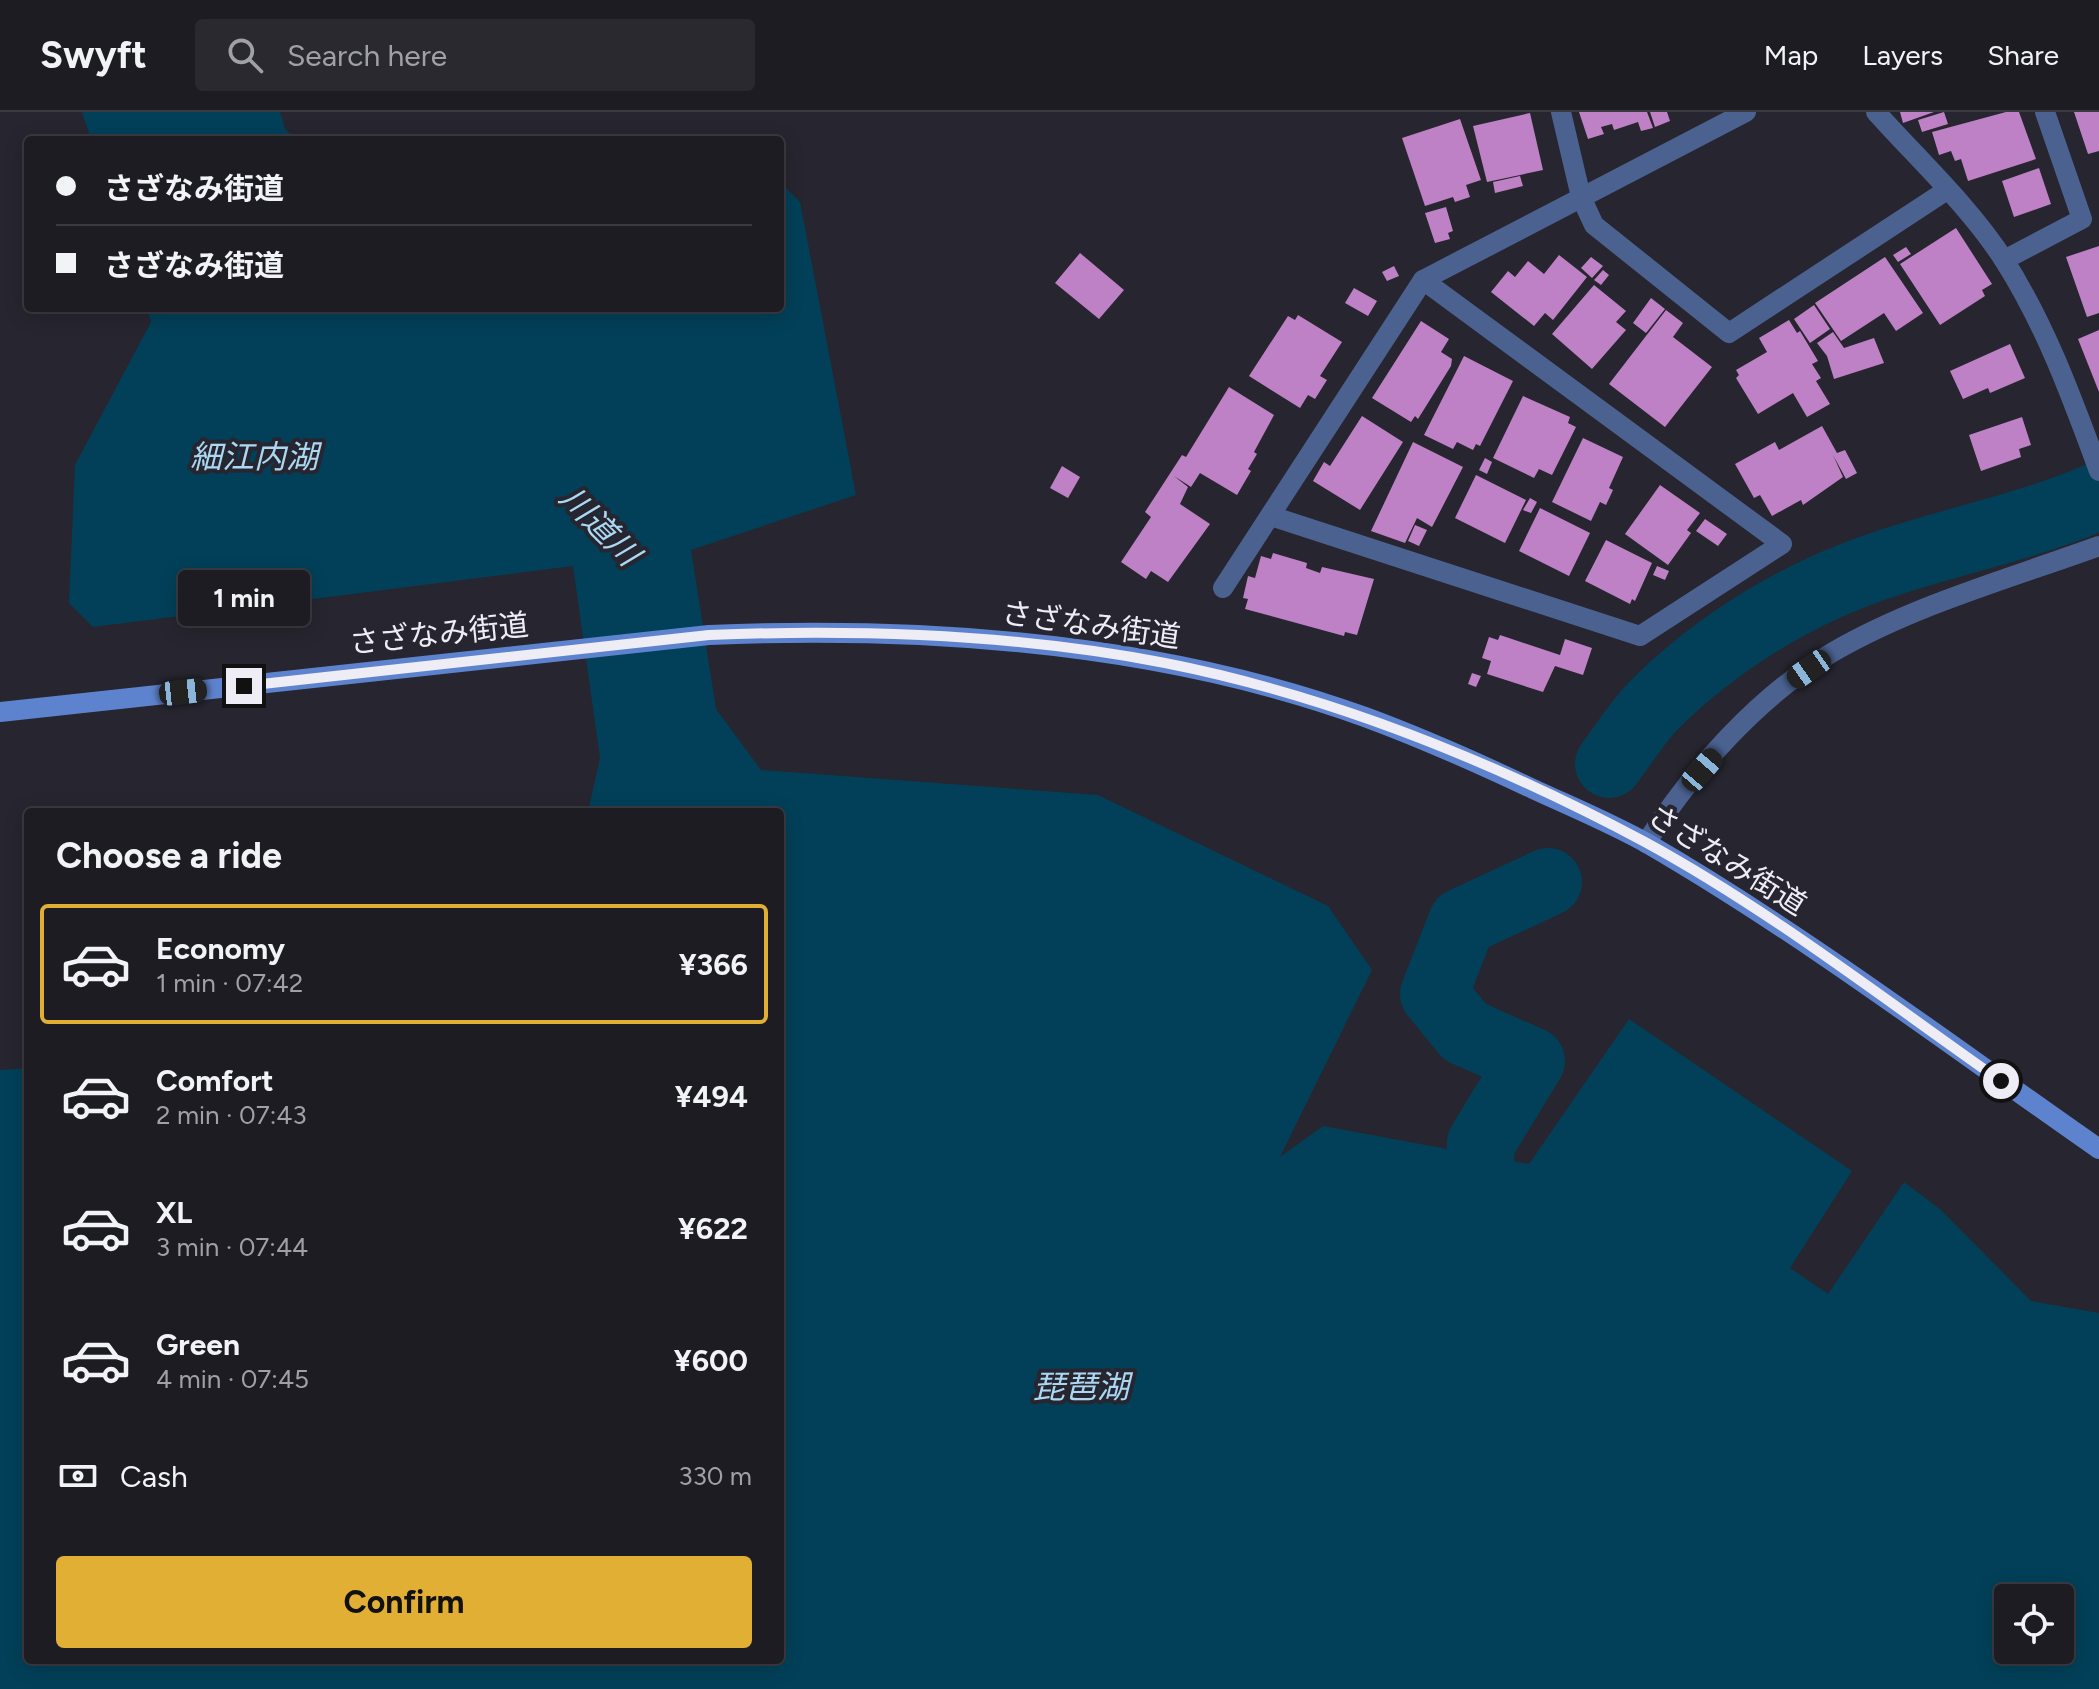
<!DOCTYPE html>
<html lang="en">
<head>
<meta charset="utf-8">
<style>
	body { margin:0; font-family:Figtree,"Noto Sans JP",sans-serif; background:#2a2930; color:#f1f3f6; height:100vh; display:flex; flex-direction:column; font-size:30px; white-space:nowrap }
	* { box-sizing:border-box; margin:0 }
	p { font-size:26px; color:#a0a1a6 }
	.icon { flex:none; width:44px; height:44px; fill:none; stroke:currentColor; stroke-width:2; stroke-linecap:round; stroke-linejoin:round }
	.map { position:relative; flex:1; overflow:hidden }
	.drawer { position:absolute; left:24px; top:696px; width:760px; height:856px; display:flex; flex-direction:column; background:#1d1c23; border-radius:8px; box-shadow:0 4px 20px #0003,0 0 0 2px #3b3a41 }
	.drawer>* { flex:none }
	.top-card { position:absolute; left:24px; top:24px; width:760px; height:176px; border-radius:8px; box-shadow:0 4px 20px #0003,0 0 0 2px #3b3a41; display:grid; align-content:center; height:176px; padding:0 32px; background:#1d1c23 }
	.controls { position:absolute; left:1994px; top:1472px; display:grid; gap:16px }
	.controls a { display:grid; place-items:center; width:80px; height:80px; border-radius:8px; background:#1d1c23; box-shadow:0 4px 20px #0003,0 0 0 2px #3b3a41; font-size:40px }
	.end { position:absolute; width:36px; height:36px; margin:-18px; border:10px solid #eeecf4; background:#111; box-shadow:0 0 0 4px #111 }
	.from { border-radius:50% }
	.bubble { position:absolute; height:56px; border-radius:8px; background:#1d1c23; box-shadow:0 4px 20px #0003,0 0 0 2px #3b3a41; font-size:26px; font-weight:700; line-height:56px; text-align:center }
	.car { position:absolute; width:24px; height:48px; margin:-24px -12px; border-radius:10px; box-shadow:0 0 6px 2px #0007; background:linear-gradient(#222 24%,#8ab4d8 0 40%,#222 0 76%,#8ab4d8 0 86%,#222 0) }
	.top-card b { display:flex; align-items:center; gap:28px; height:76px; font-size:30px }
	.top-card b+b { border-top:2px solid #3b3a41 }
	.top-card i { width:20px; height:20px; background:#f1f3f6 }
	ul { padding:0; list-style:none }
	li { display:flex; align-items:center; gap:24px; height:120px; margin:0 16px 12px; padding:0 16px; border:4px solid transparent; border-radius:8px }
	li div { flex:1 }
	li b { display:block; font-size:30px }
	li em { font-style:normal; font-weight:700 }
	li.current { border-color:#e1af34 }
	li>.icon { width:72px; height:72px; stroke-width:1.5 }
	h2 { padding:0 32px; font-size:36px; line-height:96px }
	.pay { display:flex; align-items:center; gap:20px; height:88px; padding:0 32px; font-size:30px }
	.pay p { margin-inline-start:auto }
	.primary-button { display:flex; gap:16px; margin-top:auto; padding:16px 32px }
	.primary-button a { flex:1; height:92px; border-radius:8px; background:#e1af34; color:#111; font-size:32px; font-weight:700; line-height:92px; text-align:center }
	header { display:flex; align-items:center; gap:48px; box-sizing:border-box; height:112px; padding:0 40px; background:#1d1c23; border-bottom:2px solid #3b3a41 }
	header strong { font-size:38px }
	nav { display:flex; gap:44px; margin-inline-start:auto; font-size:28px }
	.search { width:560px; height:72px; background:#2a2930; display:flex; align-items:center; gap:20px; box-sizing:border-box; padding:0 28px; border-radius:8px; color:#a0a1a6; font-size:30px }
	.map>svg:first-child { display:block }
</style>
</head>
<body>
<header>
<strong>Swyft</strong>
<div class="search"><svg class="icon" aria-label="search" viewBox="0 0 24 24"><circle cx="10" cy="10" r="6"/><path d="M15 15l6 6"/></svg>Search here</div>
<nav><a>Map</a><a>Layers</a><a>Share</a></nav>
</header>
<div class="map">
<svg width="2099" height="1577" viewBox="0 0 2099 1577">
	<rect width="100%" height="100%" fill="#27252f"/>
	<g fill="#024059" fill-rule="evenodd">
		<polygon points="82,0 280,0 285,17 297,28 91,28"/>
		<path d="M780,70l20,20 56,293 -165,55 25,159 45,61 337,25 230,111 44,64 -92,187 43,-31 206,38 100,-145 223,152 -62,97 38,26 76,-112 37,28 90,91 68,12v376h-2099v-619l28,-2v592h752v-848h-192l12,-54 -27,-192 -480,61 -24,-24 6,-138 76,-143 -4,-14h633zM2008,1486h52v52h-52z"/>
	</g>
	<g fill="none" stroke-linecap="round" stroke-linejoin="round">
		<g stroke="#024059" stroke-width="68">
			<path d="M1609,652c14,-19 28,-41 44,-58 64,-64 146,-114 232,-142 71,-24 145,-38 214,-68"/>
			<polyline points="1456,1127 1475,1115 1481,1031 1531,949 1465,920 1434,882 1462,810 1548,770"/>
		</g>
	</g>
	<g fill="#bf81c5">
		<polygon points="1579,0 1647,0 1653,16 1641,19 1638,10 1614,18 1612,12 1601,15 1604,22 1588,27"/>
		<polygon points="1650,0 1667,0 1670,9 1655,15"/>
		<polygon points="1900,0 1934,0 1903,11"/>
		<polygon points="1944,0 1948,12 1922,20 1918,8"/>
		<polygon points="2006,0 2019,0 2036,47 1968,69 1961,47 1955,49 1951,39 1939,43 1932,20"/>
		<polygon points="2074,0 2099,0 2099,39 2088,42"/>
		<polygon points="1530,1 1543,58 1487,70 1473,14"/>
		<polygon points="1460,7 1481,68 1466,73 1470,85 1455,90 1453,85 1425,94 1402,26"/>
		<polygon points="2039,56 2051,92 2014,105 2002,69"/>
		<polygon points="1520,64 1523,74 1495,81 1493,70"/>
		<polygon points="1446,95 1453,119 1448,121 1450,127 1435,131 1425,101"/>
		<polygon points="1956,116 1992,172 1982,178 1985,184 1940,213 1900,152"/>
		<polygon points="2099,134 2099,201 2087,205 2066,145"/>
		<polygon points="1906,135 1911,142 1898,150 1893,143"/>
		<polygon points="1080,141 1124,178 1099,207 1055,171"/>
		<polygon points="1559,143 1587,165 1553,208 1545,201 1534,214 1491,180 1508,159 1515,165 1528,149 1544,162"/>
		<polygon points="1591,145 1603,154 1592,166 1581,156"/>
		<polygon points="1885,145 1923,201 1896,219 1884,201 1841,229 1815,191"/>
		<polygon points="1394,154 1399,164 1387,169 1382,160"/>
		<polygon points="1603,158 1609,163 1601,173 1594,168"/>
		<polygon points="1594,173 1626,199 1616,210 1626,218 1592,257 1552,222"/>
		<polygon points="1354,176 1377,189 1368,204 1345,191"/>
		<polygon points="1651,186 1665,197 1646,221 1633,211"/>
		<polygon points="1814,193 1830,217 1810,231 1794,207"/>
		<polygon points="1666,198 1683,211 1673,225 1712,255 1665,315 1609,272"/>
		<polygon points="1298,203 1342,230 1320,264 1327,268 1315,287 1308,283 1300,296 1249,264 1288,204 1295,208"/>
		<polygon points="1789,208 1797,221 1800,219 1818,249 1812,252 1821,266 1816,269 1830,292 1807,305 1793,281 1758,302 1736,266 1739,263 1736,258 1767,240 1759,226"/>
		<polygon points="1421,209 1449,227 1441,240 1452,247 1451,254 1418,307 1415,304 1411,310 1372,286"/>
		<polygon points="2099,218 2099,280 2078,227"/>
		<polygon points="1833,220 1844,236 1874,226 1884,251 1834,267 1827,244 1817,231"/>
		<polygon points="2010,232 2025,266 1990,281 1988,276 1963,287 1950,259"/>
		<polygon points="1464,244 1513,269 1480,334 1476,332 1473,338 1457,330 1453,337 1424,323"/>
		<polygon points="1229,275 1274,303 1254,340 1257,342 1248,357 1251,359 1237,383 1200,361 1191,375 1174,364 1188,375 1180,392 1210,412 1168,470 1151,459 1146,467 1121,450 1151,405 1145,400 1182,343 1186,345"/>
		<polygon points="1523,284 1570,305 1568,311 1576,315 1552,363 1539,357 1534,366 1493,346"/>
		<polygon points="1362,304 1403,330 1360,398 1313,369 1324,350 1330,354"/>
		<polygon points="2022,305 2031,333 2019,337 2021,345 1981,359 1969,323"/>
		<polygon points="1822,314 1837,341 1845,338 1857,361 1846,367 1833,343 1843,365 1803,393 1801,388 1772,404 1760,383 1754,386 1735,352 1775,330 1779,338"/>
		<polygon points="1583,326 1623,345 1609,376 1613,378 1606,393 1600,390 1591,409 1552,390"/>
		<polygon points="1413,330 1463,355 1432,415 1417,406 1405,431 1371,419"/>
		<polygon points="1485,346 1492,350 1487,362 1479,358"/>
		<polygon points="1062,354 1080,365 1068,386 1050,376"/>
		<polygon points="1476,363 1526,388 1505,431 1455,406"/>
		<polygon points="1660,373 1700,401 1687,418 1691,421 1668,453 1625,422"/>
		<polygon points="1530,386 1537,390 1531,401 1523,398"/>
		<polygon points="1540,396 1590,421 1569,464 1519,439"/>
		<polygon points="1705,407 1727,422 1718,434 1696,419"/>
		<polygon points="1415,413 1427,418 1419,434 1408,429"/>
		<polygon points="1606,428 1652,451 1635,489 1632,487 1630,492 1585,469"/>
		<polygon points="1273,441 1307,451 1306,456 1320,461 1322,455 1374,467 1357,523 1345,520 1344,524 1245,497 1248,487 1243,486 1248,464 1255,466 1261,444 1271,447"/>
		<polygon points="1657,454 1669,459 1665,468 1653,463"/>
		<polygon points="1500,523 1560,543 1565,527 1592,536 1583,563 1555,554 1543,580 1487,562 1491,549 1482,546 1489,525 1498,528"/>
		<polygon points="1472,561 1481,564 1476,575 1468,572"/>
	</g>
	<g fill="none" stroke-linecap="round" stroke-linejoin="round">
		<g stroke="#4b6291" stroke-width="20">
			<polyline points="1561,0 1581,85 1594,113 1729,221 1947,78"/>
			<path d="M1876,0c43,48 93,94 128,148 42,66 68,138 95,211"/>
			<polyline points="2004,148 2082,107 2045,0"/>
			<polyline points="1271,404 1640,524 1782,432 1423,168"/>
			<polyline points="1223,476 1423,168 1746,0"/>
			<path d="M1646,731c47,-73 111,-146 187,-191 81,-47 178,-74 266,-106"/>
		</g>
		<path stroke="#5e83ce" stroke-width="20" d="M0,600l709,-77c218,-9 449,7 656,82 57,21 113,46 168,72 39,18 80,35 117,56 156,91 301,201 449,304"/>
	</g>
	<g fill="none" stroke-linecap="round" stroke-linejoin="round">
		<path stroke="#eeecf4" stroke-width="10" d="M244,574l465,-51c151,-6 307,-1 456,28 167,33 330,99 480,179 125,68 240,158 356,239"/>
	</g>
	<g text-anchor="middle" stroke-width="8" stroke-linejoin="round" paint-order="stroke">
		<g font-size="30" fill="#eeecf4" stroke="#27252f">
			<text transform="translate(1091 513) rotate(8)" y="10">さざなみ街道</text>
			<text transform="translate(439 522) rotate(-6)" y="10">さざなみ街道</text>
			<text transform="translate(1727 748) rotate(32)" y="10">さざなみ街道</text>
		</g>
		<g font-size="32" font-style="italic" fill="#aad7f1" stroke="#27252f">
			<text x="254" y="356">細江内湖</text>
			<text transform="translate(600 414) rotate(45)" y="11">川道川</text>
			<text x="1081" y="1286">琵琶湖</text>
		</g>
	</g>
</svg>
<div class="controls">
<a><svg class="icon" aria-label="locate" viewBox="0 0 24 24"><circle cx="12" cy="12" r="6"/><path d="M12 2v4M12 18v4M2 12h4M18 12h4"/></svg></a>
</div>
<i class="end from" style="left:2001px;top:969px"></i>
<i class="end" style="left:244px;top:574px"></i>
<div class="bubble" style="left:178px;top:458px;width:132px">1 min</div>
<i class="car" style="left:1809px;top:557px;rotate:235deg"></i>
<i class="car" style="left:183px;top:580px;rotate:84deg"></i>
<i class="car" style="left:1702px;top:658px;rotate:41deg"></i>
<div class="top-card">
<b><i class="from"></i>さざなみ街道</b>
<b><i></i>さざなみ街道</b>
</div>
<section class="drawer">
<h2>Choose a ride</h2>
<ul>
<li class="current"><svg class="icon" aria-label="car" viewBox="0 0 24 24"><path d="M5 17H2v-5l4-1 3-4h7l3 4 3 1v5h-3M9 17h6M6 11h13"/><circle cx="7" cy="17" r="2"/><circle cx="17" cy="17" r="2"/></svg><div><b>Economy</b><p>1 min · 07:42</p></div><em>¥366</em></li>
<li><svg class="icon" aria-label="car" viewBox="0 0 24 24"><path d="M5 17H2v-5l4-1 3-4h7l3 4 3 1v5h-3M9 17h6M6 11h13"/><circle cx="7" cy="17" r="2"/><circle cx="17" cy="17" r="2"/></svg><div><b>Comfort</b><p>2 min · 07:43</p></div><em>¥494</em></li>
<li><svg class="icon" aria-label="car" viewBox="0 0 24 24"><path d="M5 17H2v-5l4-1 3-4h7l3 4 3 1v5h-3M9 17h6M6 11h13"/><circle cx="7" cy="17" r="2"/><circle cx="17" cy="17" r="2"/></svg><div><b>XL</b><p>3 min · 07:44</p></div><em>¥622</em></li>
<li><svg class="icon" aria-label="car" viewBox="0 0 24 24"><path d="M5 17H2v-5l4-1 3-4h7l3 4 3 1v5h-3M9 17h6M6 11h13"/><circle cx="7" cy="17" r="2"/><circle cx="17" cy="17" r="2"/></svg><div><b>Green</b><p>4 min · 07:45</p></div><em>¥600</em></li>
</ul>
<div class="pay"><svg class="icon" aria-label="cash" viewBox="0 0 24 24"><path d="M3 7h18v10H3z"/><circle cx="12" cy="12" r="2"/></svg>Cash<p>330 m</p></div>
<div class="primary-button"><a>Confirm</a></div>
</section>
</div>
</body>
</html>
